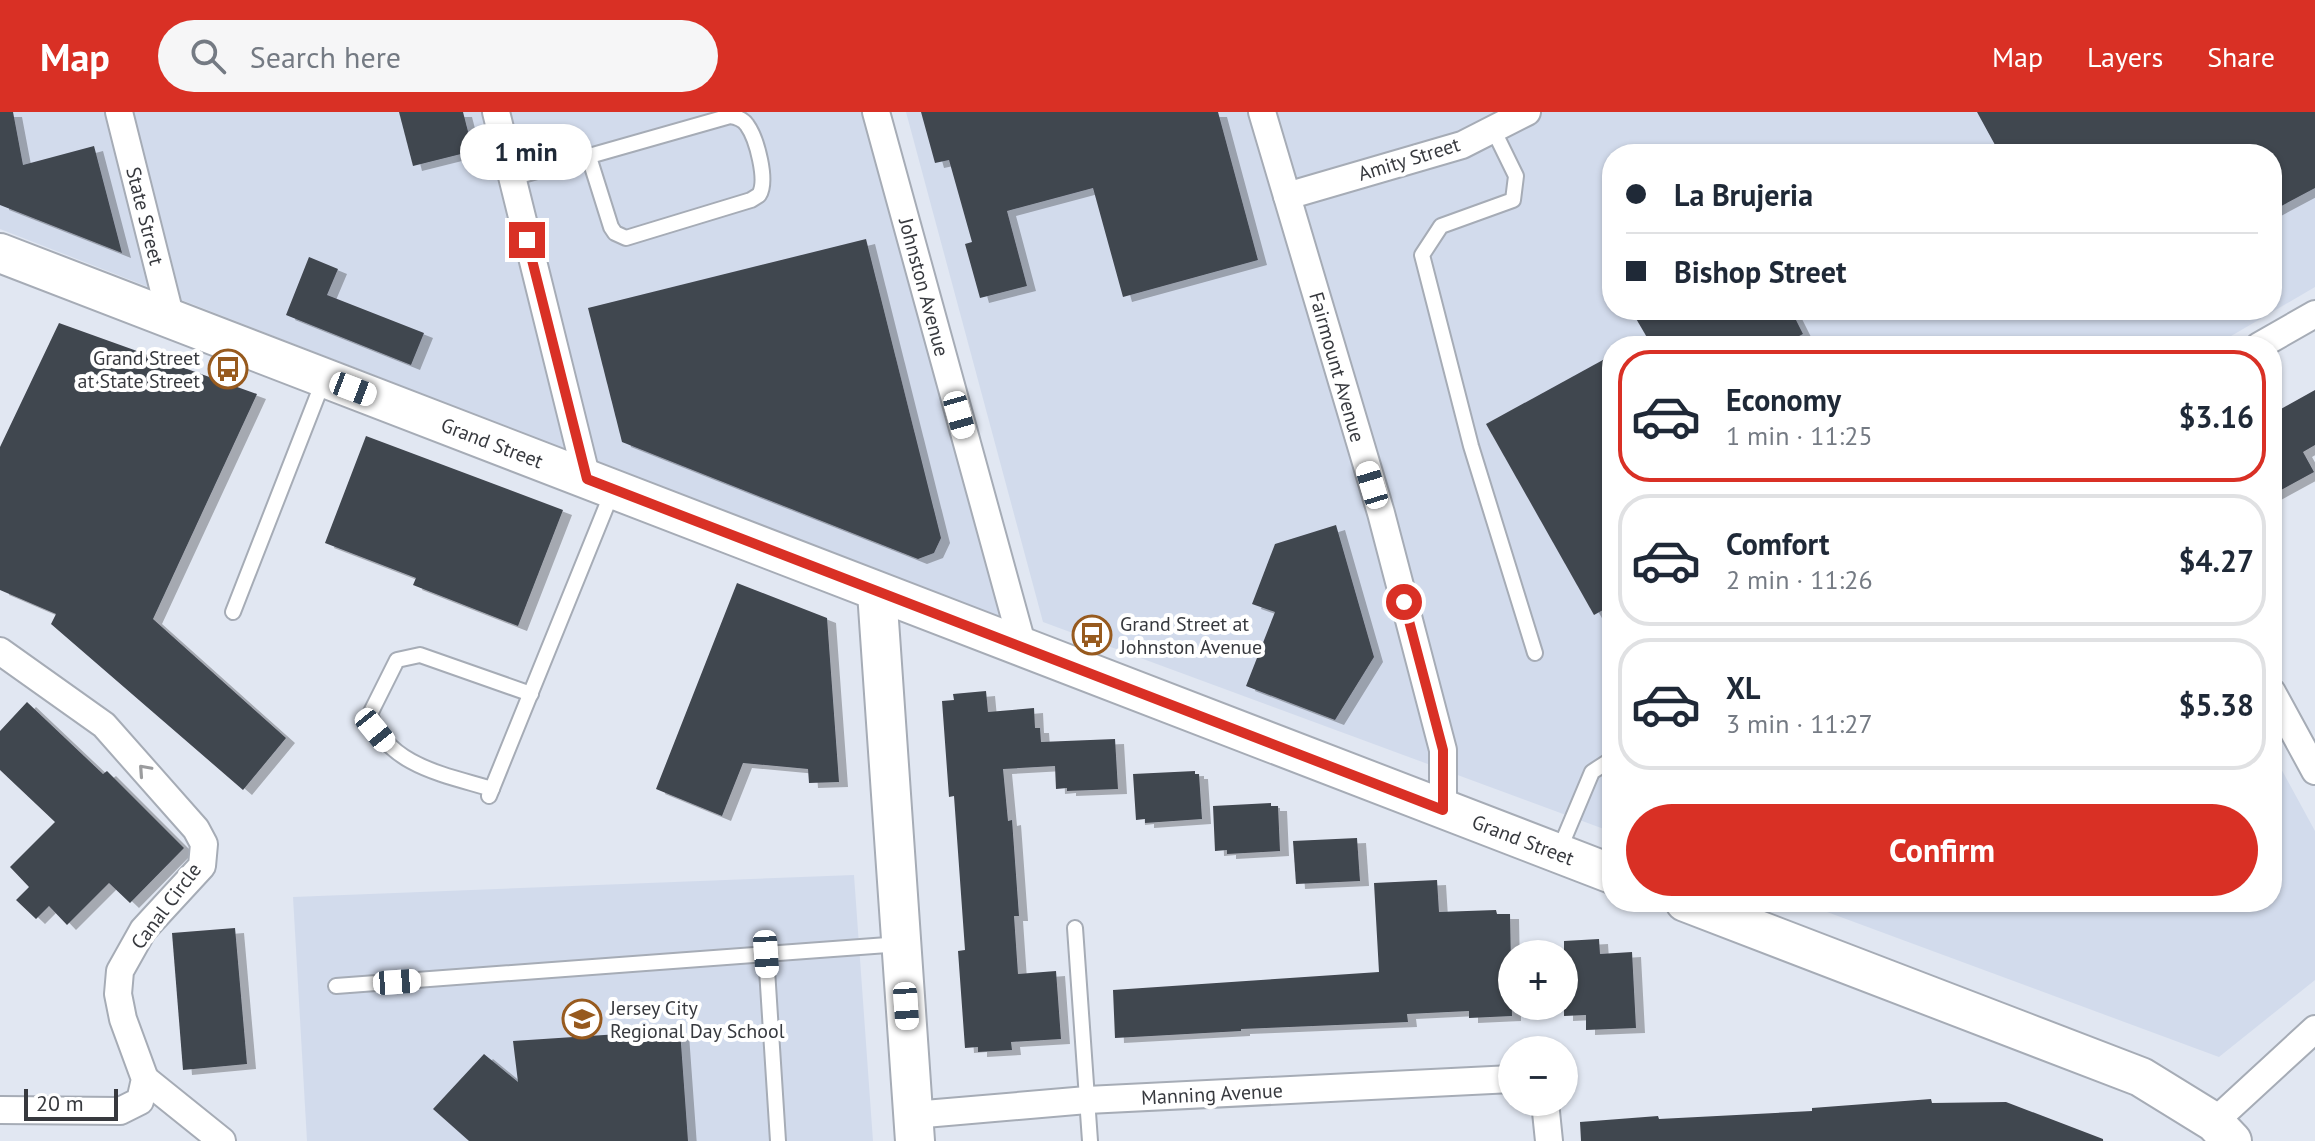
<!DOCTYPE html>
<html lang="en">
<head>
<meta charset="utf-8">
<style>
	body { margin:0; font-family:"PT Sans",sans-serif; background:#f6f6f7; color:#1f2937; height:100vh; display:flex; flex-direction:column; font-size:30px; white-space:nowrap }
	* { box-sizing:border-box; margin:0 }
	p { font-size:26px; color:#747a83 }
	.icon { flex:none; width:44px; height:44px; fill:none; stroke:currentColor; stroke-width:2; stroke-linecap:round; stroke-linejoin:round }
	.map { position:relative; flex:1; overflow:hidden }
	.details { position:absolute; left:1602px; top:224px; width:680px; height:576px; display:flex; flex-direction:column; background:#fff; border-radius:32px; box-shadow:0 2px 6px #0004 }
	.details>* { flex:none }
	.hud { position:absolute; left:1602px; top:32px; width:680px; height:176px; border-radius:32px; box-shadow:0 2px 6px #0004; display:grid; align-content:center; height:176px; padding:0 24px; background:#fff }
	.fabs { position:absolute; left:1498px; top:828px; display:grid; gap:16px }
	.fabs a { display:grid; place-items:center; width:80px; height:80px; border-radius:50%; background:#fff; box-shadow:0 2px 6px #0004; font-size:40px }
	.scale { position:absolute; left:24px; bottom:20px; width:94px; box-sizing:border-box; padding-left:8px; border:4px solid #37393e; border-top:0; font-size:22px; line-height:28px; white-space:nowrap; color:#37393e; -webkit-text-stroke:6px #fff; paint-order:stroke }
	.end { position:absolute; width:36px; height:36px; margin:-18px; border:10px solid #d93025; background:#fff; box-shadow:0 0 0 4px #fff }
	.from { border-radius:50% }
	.bubble { position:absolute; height:56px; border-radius:28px; background:#fff; box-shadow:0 2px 6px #0004; font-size:26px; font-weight:600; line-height:56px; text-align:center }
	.car { position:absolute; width:24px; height:48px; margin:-24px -12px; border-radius:10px; box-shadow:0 0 6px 2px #0007; background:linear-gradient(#fff 24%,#345 0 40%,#fff 0 76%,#345 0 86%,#fff 0) }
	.hud b { display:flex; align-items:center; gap:28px; height:76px; font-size:30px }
	.hud b+b { border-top:2px solid #e0e1e3 }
	.hud i { width:20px; height:20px; background:#1f2937 }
	ul { padding:14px 0 0; list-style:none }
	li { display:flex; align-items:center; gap:24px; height:132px; margin:0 16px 12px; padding:0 8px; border:4px solid #e0e1e3; border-radius:32px }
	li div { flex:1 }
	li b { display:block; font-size:30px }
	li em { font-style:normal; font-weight:600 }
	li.current { border-color:#d93025 }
	li>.icon { width:72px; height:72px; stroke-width:1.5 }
	.button { display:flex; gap:16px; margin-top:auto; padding:16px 24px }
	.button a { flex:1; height:92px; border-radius:48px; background:#d93025; color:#fff; font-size:32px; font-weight:600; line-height:92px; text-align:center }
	header { display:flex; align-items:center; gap:48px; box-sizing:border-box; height:112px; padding:0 40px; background:#d93025; color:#fff }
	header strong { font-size:38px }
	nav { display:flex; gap:44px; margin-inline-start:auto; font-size:28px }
	.search { width:560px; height:72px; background:#f6f6f7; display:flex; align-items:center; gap:20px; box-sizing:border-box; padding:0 28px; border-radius:44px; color:#747a83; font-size:30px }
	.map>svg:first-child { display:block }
</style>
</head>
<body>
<header>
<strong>Map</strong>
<div class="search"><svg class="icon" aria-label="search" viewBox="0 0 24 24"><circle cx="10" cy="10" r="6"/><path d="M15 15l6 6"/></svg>Search here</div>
<nav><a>Map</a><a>Layers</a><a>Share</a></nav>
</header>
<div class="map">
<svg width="2315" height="1029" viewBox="0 0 2315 1029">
	<defs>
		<filter id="shadow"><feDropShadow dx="9" dy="5" stdDeviation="0" flood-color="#0004"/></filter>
	</defs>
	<rect width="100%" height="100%" fill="#e1e7f2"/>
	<g fill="#d2dbec" fill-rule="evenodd">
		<polygon points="0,0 866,0 1004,509 0,117"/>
		<path d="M906,0h1409v175l-101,59h-602v486l-569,-210zM1612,42h660v156h-660z"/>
		<polygon points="2272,640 2315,719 2315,868 2219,945 1800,790 2272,790"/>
		<polygon points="854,763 873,1029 307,1029 293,785"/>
	</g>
	<g fill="#41464f" filter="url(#shadow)">
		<polygon points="0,0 13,0 23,53 94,34 122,141 0,93"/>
		<polygon points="399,0 463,0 473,39 413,54"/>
		<polygon points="921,0 1218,0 1258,148 1123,185 1093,76 1007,99 1027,174 980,186 965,132 972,130 949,48 935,51"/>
		<polygon points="1977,0 2315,0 2315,76 2272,99 2272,42 2000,42"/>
		<polygon points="866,127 941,426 934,441 918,447 622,330 588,196"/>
		<polygon points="309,145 338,157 327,183 424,221 411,253 286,203"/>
		<polygon points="1631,198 1791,198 1803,222 1780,234 1652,234"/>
		<polygon points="59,211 257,282 153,507 286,626 243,678 51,512 56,502 0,478 0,335"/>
		<polygon points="1612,243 1612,493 1594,503 1486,312"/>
		<polygon points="2315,278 2315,333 2303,340 2314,360 2272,383 2272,302"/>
		<polygon points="366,324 563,398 518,514 413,473 416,466 325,431"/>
		<polygon points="1336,413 1374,545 1335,608 1246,574 1275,500 1252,492 1275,432"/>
		<polygon points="737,471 827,506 839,670 809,671 808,657 743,651 722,704 656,677"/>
		<polygon points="986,579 988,600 1034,596 1035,616 1040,616 1041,630 1115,627 1118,677 1067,679 1067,676 1056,677 1055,654 1003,657 1008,709 1012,708 1019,804 1014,804 1018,862 1056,859 1061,927 1011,930 1012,938 978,940 978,935 965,936 958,839 965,838 954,684 949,685 942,589 954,588 953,582"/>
		<polygon points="27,590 103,662 107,659 184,736 130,791 109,771 67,813 49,794 36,807 16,788 29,775 10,755 55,710 0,658 0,619"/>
		<polygon points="1195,659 1195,662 1199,662 1202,707 1145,711 1145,707 1136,708 1133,662"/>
		<polygon points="1271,691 1271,694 1278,694 1280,739 1227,742 1227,738 1215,739 1213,694"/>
		<polygon points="1357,726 1360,769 1296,772 1293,729"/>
		<polygon points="1437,768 1439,800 1496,798 1497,802 1510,802 1512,904 1469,906 1469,899 1407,902 1408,910 1241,917 1241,919 1115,926 1113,878 1379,860 1374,771"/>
		<polygon points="235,816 247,952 183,958 172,821"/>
		<polygon points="1599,827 1600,842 1632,840 1636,916 1586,918 1586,903 1564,904 1564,829"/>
		<polygon points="680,918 688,1029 469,1029 433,997 484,942 518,970 513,929"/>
		<polygon points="1931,987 1932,991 2006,990 2103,1027 2103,1029 1581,1029 1580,1010 1658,1004 1659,1007 1812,999 1812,996"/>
	</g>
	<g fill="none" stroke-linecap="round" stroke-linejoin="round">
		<defs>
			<g id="lane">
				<polyline points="1493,17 1516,64 1513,88 1441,114 1422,143 1471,334 1535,541"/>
				<path d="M512,66l218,-62c7,1 13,3 17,9 10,14 21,56 12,70l-8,5 -125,38 -11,-5 -4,-6 -22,-70"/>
				<polyline points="233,500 324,267"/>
				<path d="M492,677c-46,-14 -105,-23 -122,-75l27,-54 23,-5 111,39"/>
				<polyline points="489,684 613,378"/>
				<polyline points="1558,741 1592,660 1612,647"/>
				<polyline points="1075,816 1090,1029"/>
				<polyline points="766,842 778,1029"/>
				<polyline points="336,874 901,832"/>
			</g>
			<g id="street">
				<polyline points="119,0 171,207"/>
				<polyline points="496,0 587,367"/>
				<polyline points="876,0 1023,535"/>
				<polyline points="1262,0 1381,401 1443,638 1443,698"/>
				<polyline points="1287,84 1462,33 1527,0"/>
				<polyline points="2259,234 2315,202"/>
				<polyline points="0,539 104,613 196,717 204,732 202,754 143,818 120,859 118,882 123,907 145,967 140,989 120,999 0,998"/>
				<polyline points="2272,580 2315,659"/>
				<polyline points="145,967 222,1029"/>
				<polyline points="1545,990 1549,1029"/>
				<polyline points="913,1003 1087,988 1512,967"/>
				<polyline points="2214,1010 2315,917"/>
			</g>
			<g id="secondary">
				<polyline points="0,141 1612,762"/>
				<polyline points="877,480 915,1029"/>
				<polyline points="1685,790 2141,965 2214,1010 2232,1029"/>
			</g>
		</defs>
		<use href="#lane" stroke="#a6acb6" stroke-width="18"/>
		<use href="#street" stroke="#a6acb6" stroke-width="30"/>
		<use href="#secondary" stroke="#a6acb6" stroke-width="42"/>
		<use href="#lane" stroke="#fff" stroke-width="14"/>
		<use href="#street" stroke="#fff" stroke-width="26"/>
		<use href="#secondary" stroke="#fff" stroke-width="38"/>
	</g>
	<defs><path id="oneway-chevron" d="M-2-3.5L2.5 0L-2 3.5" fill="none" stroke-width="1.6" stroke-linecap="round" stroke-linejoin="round" transform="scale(2)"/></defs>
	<use stroke="#9b9c9e" href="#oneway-chevron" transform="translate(144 658) rotate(-132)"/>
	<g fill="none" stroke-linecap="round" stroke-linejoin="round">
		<polyline stroke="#d93025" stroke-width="10" points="527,128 587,367 1443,698 1443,638 1404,490"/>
	</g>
	<defs>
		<symbol id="bus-ring" viewBox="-11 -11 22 22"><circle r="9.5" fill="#fff" stroke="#975a1e" stroke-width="1.5"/><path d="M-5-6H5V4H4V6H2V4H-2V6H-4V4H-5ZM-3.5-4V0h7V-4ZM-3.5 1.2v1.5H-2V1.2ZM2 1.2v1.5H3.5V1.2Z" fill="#975a1e"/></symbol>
		<symbol id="school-ring" viewBox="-11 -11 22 22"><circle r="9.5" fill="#fff" stroke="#975a1e" stroke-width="1.5"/><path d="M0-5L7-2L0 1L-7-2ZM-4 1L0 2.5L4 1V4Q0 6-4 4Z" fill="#975a1e"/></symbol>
	</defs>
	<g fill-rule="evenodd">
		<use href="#bus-ring" x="206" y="235" width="44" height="44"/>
		<use href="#bus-ring" x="1070" y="501" width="44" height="44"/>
		<use href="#school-ring" x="560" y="885" width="44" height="44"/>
	</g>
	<g text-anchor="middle" stroke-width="8" stroke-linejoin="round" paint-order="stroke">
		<g font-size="20" fill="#37393e" stroke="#fff">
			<text transform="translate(1409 47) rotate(-17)" y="7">Amity Street</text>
			<text transform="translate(145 104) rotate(76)" y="7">State Street</text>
			<text transform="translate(924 175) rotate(75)" y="7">Johnston Avenue</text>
			<text transform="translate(1337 255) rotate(74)" y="7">Fairmount Avenue</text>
			<text transform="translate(492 331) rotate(21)" y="7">Grand Street</text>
			<text transform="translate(1523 728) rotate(21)" y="7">Grand Street</text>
			<text transform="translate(166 794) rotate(-53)" y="7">Canal Circle</text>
			<text transform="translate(1212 982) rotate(-3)" y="7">Manning Avenue</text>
		</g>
		<g font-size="20" fill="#37393e" stroke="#fff" text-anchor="start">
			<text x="200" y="253" text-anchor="end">Grand Street<tspan x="200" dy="23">at State Street</tspan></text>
			<text x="1120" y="519">Grand Street at<tspan x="1120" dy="23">Johnston Avenue</tspan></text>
			<text x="610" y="903">Jersey City<tspan x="610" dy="23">Regional Day School</tspan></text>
		</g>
	</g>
</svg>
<div class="fabs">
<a>+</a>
<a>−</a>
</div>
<div class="scale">20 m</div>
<i class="end from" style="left:1404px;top:490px"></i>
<i class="end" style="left:527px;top:128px"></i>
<div class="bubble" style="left:460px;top:12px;width:132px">1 min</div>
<i class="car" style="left:353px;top:277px;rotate:111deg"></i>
<i class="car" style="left:959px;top:303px;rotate:164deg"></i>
<i class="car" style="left:1372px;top:373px;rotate:343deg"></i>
<i class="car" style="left:375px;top:618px;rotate:141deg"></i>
<i class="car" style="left:766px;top:842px;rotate:176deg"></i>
<i class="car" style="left:397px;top:870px;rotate:86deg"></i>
<i class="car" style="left:906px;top:894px;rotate:176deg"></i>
<div class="hud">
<b><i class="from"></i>La Brujeria</b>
<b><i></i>Bishop Street</b>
</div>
<section class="details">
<ul>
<li class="current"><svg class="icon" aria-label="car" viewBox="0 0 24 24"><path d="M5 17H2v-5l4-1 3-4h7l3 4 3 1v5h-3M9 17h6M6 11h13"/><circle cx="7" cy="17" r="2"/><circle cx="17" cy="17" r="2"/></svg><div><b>Economy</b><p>1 min · 11:25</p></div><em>$3.16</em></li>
<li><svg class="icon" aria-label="car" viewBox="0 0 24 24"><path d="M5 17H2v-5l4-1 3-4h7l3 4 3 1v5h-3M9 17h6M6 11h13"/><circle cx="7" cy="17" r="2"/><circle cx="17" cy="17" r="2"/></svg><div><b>Comfort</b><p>2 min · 11:26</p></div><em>$4.27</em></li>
<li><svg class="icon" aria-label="car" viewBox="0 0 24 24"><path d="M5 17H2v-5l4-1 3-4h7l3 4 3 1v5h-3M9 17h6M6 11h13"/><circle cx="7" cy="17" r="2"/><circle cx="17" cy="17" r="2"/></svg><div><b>XL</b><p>3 min · 11:27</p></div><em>$5.38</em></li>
</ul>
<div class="button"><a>Confirm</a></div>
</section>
</div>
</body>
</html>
